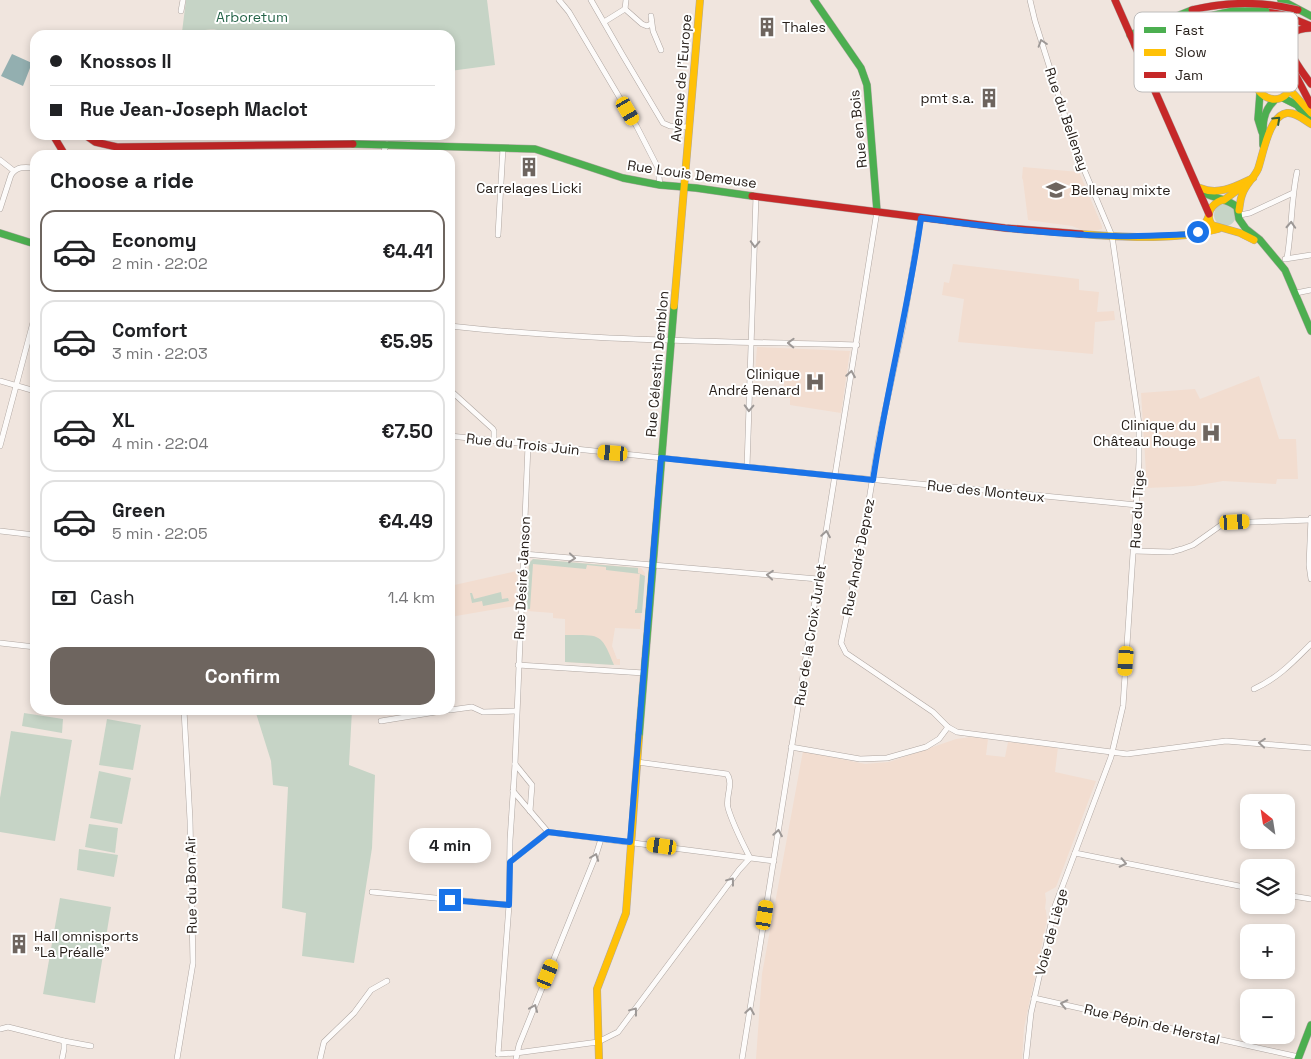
<!DOCTYPE html>
<html lang="en">
<head>
<meta charset="utf-8">
<style>
	body { margin:0; font-family:"Space Grotesk",sans-serif; background:#f6f6f6; color:#202124; height:100vh; display:flex; flex-direction:column; font-size:19px; white-space:nowrap }
	* { box-sizing:border-box; margin:0 }
	p { font-size:16px; color:#757577 }
	.icon { flex:none; width:28px; height:28px; fill:none; stroke:currentColor; stroke-width:2; stroke-linecap:round; stroke-linejoin:round }
	.map { position:relative; flex:1; overflow:hidden }
	.drawer { position:absolute; left:30px; top:150px; width:425px; height:565px; display:flex; flex-direction:column; background:#fff; border-radius:15px; box-shadow:0 2px 8px #0003 }
	.drawer>* { flex:none }
	.hud { position:absolute; left:30px; top:30px; width:425px; height:110px; border-radius:15px; box-shadow:0 2px 8px #0003; display:grid; align-content:center; height:110px; padding:0 20px; background:#fff }
	.needle { width:32px; rotate:330deg }
	.buttons { position:absolute; left:1240px; top:794px; display:grid; gap:10px }
	.buttons a { display:grid; place-items:center; width:55px; height:55px; border-radius:10px; background:#fff; box-shadow:0 2px 8px #0003; font-size:25px }
	.end { position:absolute; width:22px; height:22px; margin:-11px; border:6px solid #1a73e8; background:#fff; box-shadow:0 0 0 2px #fff }
	.from { border-radius:50% }
	.bubble { position:absolute; height:35px; border-radius:15px; background:#fff; box-shadow:0 2px 8px #0003; font-size:16px; font-weight:700; line-height:35px; text-align:center }
	.car { position:absolute; width:15px; height:30px; margin:-15px -8px; border-radius:6px; box-shadow:0 0 4px 1px #0007; background:linear-gradient(#f5c518 24%,#345 0 40%,#f5c518 0 76%,#345 0 86%,#f5c518 0) }
	.hud b { display:flex; align-items:center; gap:18px; height:48px; font-size:19px }
	.hud b+b { border-top:1px solid #e0e0e0 }
	.hud i { width:12px; height:12px; background:#202124 }
	ul { padding:0; list-style:none }
	li { display:flex; align-items:center; gap:15px; height:82px; margin:0 10px 8px; padding:0 10px; border:2px solid #e0e0e0; border-radius:15px }
	li div { flex:1 }
	li b { display:block; font-size:19px }
	li em { font-style:normal; font-weight:700 }
	li.on { border-color:#6e655f }
	li>.icon { width:45px; height:45px; stroke-width:1.5 }
	h2 { padding:0 20px; font-size:22px; line-height:60px }
	.pay { display:flex; align-items:center; gap:12px; height:55px; padding:0 20px; font-size:19px }
	.pay p { margin-inline-start:auto }
	.action { display:flex; gap:10px; margin-top:auto; padding:10px 20px }
	.action a { flex:1; height:58px; border-radius:15px; background:#6e655f; color:#fff; font-size:20px; font-weight:700; line-height:58px; text-align:center }
	.map>svg:first-child { display:block }
</style>
</head>
<body>
<div class="map">
<svg width="1311" height="1059" viewBox="0 0 1311 1059">
	<rect width="100%" height="100%" fill="#f0e5de"/>
	<g fill="#f2ddd0">
		<polygon points="1023,167 1079,172 1102,226 1102,229 1094,231 1082,230 1072,226 1028,220 1023,180 1022,178"/>
		<polygon points="953,264 1079,279 1079,290 1099,292 1097,312 1114,311 1115,320 1095,322 1093,354 958,342 964,299 942,295 944,282 949,283"/>
		<polygon points="757,347 850,351 841,413 790,405 790,398 784,398 784,375 755,373"/>
		<polygon points="1259,376 1279,439 1296,439 1298,479 1277,479 1276,484 1223,481 1194,486 1147,488 1141,393 1195,389 1200,399"/>
		<polygon points="533,559 641,568 645,573 640,629 615,628 612,646 617,659 620,659 620,665 565,662 565,619 553,618 553,613 527,611 529,563"/>
		<polygon points="517,571 515,606 450,617 450,586"/>
		<polygon points="971,737 988,739 986,755 1005,757 1008,742 1058,747 1055,772 1096,781 1056,887 1045,893 1046,900 1045,909 1046,910 1047,920 1024,1028 1022,1059 756,1059 762,974 803,751 865,764 889,762 956,739"/>
	</g>
	<g fill="#c6d4c6">
		<path d="M186,0h301l8,65 -45,6v-36h-211l-1,-2c-9,-1 -25,-5 -33,-3 -10,2 -11,9 -23,2z"/>
		<polygon points="353,135 410,135 410,141 354,140"/>
		<circle cx="1225" cy="215" r="11"/>
		<polygon points="533,559 638,568 638,573 645,576 642,613 635,613 635,610 637,609 640,574 606,570 606,567 587,565 586,569 533,564 530,609 527,609 529,563"/>
		<polygon points="501,592 502,599 508,598 509,601 483,606 482,601 472,603 470,593 472,593 474,599"/>
		<path d="M565,635c35,0 36,-3 49,30l-49,-3z"/>
		<polygon points="255,710 352,710 349,765 375,775 372,848 354,963 302,956 306,913 282,908 288,787 273,785 271,761"/>
		<polygon points="24,713 63,719 62,733 22,726"/>
		<polygon points="107,719 141,725 133,770 99,765"/>
		<polygon points="11,731 72,740 55,841 0,832 0,798"/>
		<polygon points="99,771 131,778 122,824 90,818"/>
		<polygon points="89,824 118,828 115,853 85,847"/>
		<polygon points="79,849 118,855 114,877 77,870"/>
		<polygon points="60,898 111,907 95,1003 43,994"/>
	</g>
	<polygon fill="#93afb0" points="12,54 32,63 23,86 1,76"/>
	<g fill="none" stroke-linecap="round" stroke-linejoin="round">
		<defs>
			<g id="street">
				<polyline points="559,0 569,12 637,127 658,168 660,185"/>
				<polyline points="591,0 622,54 663,123 670,126 688,127"/>
				<polyline points="625,9 642,24 647,26 651,24"/>
				<polyline points="625,9 626,0"/>
				<polyline points="181,11 183,0"/>
				<polyline points="651,16 653,31 661,50"/>
				<polyline points="604,22 625,9"/>
				<polyline points="382,155 387,144"/>
				<polyline points="0,160 14,171"/>
				<path d="M0,209l11,-34c6,-9 14,-8 24,-7"/>
				<polyline points="1240,215 1250,213 1293,193"/>
				<polyline points="921,218 903,326 879,439 862,543 841,643 846,653 933,712 948,727 957,732 1127,754 1226,741 1311,748"/>
				<polyline points="498,235 503,148"/>
				<path d="M1287,258c5,-29 4,-58 10,-86"/>
				<polyline points="1285,259 1311,255"/>
				<polyline points="1296,293 1311,290"/>
				<path d="M450,326c134,15 272,15 407,19"/>
				<polyline points="0,381 35,391"/>
				<polyline points="450,390 493,429 494,431 494,440"/>
				<polyline points="450,436 826,475 1137,505"/>
				<polyline points="0,446 35,315"/>
				<polyline points="747,467 756,196"/>
				<polyline points="1311,518 1309,565 1311,579"/>
				<polyline points="0,531 35,535"/>
				<polyline points="1134,551 1171,552 1182,549 1193,545 1224,523 1310,520"/>
				<polyline points="524,554 818,579"/>
				<polyline points="0,643 35,647"/>
				<polyline points="518,665 644,673"/>
				<path d="M1254,689c24,-11 38,-26 57,-45"/>
				<polyline points="450,710 472,707 483,712 516,711"/>
				<polyline points="381,721 448,710"/>
				<polyline points="791,747 860,759 887,758 926,747 939,739 948,727"/>
				<polyline points="515,764 532,785 530,811"/>
				<polyline points="513,791 548,832"/>
				<polyline points="548,832 774,861"/>
				<polyline points="1075,853 1249,888"/>
				<polyline points="510,862 548,832"/>
				<polyline points="372,892 509,905"/>
				<polyline points="1286,895 1311,899"/>
				<polyline points="1034,998 1299,1057"/>
				<polyline points="0,1029 8,1027 64,1041 91,1046"/>
				<polyline points="498,1054 509,905 510,840 515,764 528,445"/>
				<path d="M498,1054l18,-1 82,-11 20,-10 121,-162 11,-12c-8,-16 -17,-33 -22,-50 -3,-11 6,-24 -1,-34l-90,-12"/>
				<polyline points="62,1059 64,1049 64,1041"/>
				<polyline points="177,1059 193,963 190,820 184,710"/>
				<polyline points="320,1059 324,1042 354,1013 371,990 387,981"/>
				<polyline points="516,1059 519,1045 596,855 601,839"/>
				<polyline points="742,1059 877,211"/>
				<polyline points="1026,1059 1031,1013 1055,906 1111,757 1123,706 1139,462 1139,424 1112,236 1083,167 1070,132 1035,21 1030,0"/>
			</g>
			<g id="fast">
				<polyline points="814,0 861,68 867,85 877,211"/>
				<polyline points="1281,0 1311,16"/>
				<polyline points="1130,35 1192,10"/>
				<polyline points="1135,46 1196,19"/>
				<polyline points="1204,65 1225,73 1262,76"/>
				<polyline points="1260,93 1258,119 1262,132"/>
				<polyline points="1283,98 1297,105 1309,120"/>
				<polyline points="353,144 535,149 623,178 660,185 696,188 752,196"/>
				<path d="M1263,145c0,-17 -2,-32 11,-44"/>
				<path d="M1199,190c12,9 27,7 38,17l2,12 7,10 14,11 25,30 26,61"/>
				<polyline points="0,233 35,244"/>
				<polyline points="639,737 674,306"/>
				<polyline points="1298,1059 1311,1025"/>
			</g>
			<g id="slow">
				<path d="M1240,0c9,11 20,22 27,34 5,9 5,21 10,30 2,6 9,10 11,16 7,16 -15,28 -29,11l2,-14 10,-7 10,1"/>
				<path d="M1168,30c18,8 21,28 36,40 15,12 37,11 55,18"/>
				<polyline points="1289,89 1311,113"/>
				<path d="M1200,188c19,8 36,-2 53,-10"/>
				<path d="M1222,200c-10,4 -18,14 -10,25l28,8 14,7"/>
				<polyline points="1224,200 1243,186"/>
				<path d="M1239,210c1,-5 1,-10 3,-15 3,-10 12,-17 16,-26 5,-14 11,-54 29,-56 9,-1 17,7 24,11"/>
				<path d="M1081,234c45,3 93,7 137,-5"/>
				<polyline points="1196,234 1204,226 1209,216"/>
				<polyline points="674,306 700,0"/>
				<polyline points="599,1059 597,989 626,913 639,737"/>
			</g>
			<g id="jam">
				<polyline points="1115,0 1209,214"/>
				<path d="M1236,8c16,19 33,37 31,63"/>
				<polyline points="1266,11 1284,15 1311,26"/>
				<path d="M1311,28c-44,2 -12,39 0,56"/>
				<polyline points="1270,37 1293,70 1311,105"/>
				<polyline points="53,135 65,155"/>
				<polyline points="85,135 95,142 117,147 353,144"/>
				<polyline points="752,196 1005,228 1081,234"/>
			</g>
		</defs>
		<use href="#street" stroke="#afa6a1" stroke-width="6"/>
		<use href="#fast" stroke="#afa6a1" stroke-width="8"/>
		<use href="#slow" stroke="#afa6a1" stroke-width="8"/>
		<use href="#jam" stroke="#afa6a1" stroke-width="8"/>
		<use href="#street" stroke="#fdfbfa" stroke-width="5"/>
		<use href="#fast" stroke="#4caf50" stroke-width="7"/>
		<use href="#slow" stroke="#ffc107" stroke-width="7"/>
		<use href="#jam" stroke="#c62828" stroke-width="7"/>
		<defs>
			<polyline id="fast-bridge" points="1196,19 1233,11 1266,11"/>
			<path id="jam-bridge" d="M1192,10c36,-9 70,-9 106,0"/>
		</defs>
		<use href="#fast-bridge" stroke="#afa6a1" stroke-width="8" stroke-linecap="butt"/>
		<use href="#jam-bridge" stroke="#afa6a1" stroke-width="8" stroke-linecap="butt"/>
		<use href="#fast-bridge" stroke="#4caf50" stroke-width="7"/>
		<use href="#jam-bridge" stroke="#c62828" stroke-width="7"/>
	</g>
	<defs><path id="oneway-chevron" d="M-2-3.5L2.5 0L-2 3.5" fill="none" stroke-width="1.6" stroke-linecap="round" stroke-linejoin="round" transform="scale(1.25)"/></defs>
	<g stroke="#9d9896">
		<use href="#oneway-chevron" transform="translate(1042 43) rotate(-108)"/>
		<use href="#oneway-chevron" transform="translate(1291 225) rotate(-87)"/>
		<use href="#oneway-chevron" transform="translate(755 244) rotate(92)"/>
		<use href="#oneway-chevron" transform="translate(791 343) rotate(-178)"/>
		<use href="#oneway-chevron" transform="translate(851 374) rotate(-81)"/>
		<use href="#oneway-chevron" transform="translate(749 408) rotate(92)"/>
		<use href="#oneway-chevron" transform="translate(826 534) rotate(-81)"/>
		<use href="#oneway-chevron" transform="translate(572 558) rotate(5)"/>
		<use href="#oneway-chevron" transform="translate(770 575) rotate(-175)"/>
		<use href="#oneway-chevron" transform="translate(1262 743) rotate(-175)"/>
		<use href="#oneway-chevron" transform="translate(778 833) rotate(-81)"/>
		<use href="#oneway-chevron" transform="translate(595 857) rotate(-69)"/>
		<use href="#oneway-chevron" transform="translate(1123 863) rotate(12)"/>
		<use href="#oneway-chevron" transform="translate(731 881) rotate(-53)"/>
		<use href="#oneway-chevron" transform="translate(1064 1004) rotate(-168)"/>
		<use href="#oneway-chevron" transform="translate(534 1008) rotate(-68)"/>
		<use href="#oneway-chevron" transform="translate(634 1011) rotate(-53)"/>
		<use href="#oneway-chevron" transform="translate(750 1011) rotate(-81)"/>
	</g>
	<use stroke="#386033" href="#oneway-chevron" transform="translate(1277 120) rotate(-43)"/>
	<g fill="none" stroke-linecap="round" stroke-linejoin="round">
		<path stroke="#1a73e8" stroke-width="6" d="M450,900l59,5 1,-43 38,-30 82,10 31,-384 212,22c13,-88 36,-174 48,-262 65,8 129,17 194,18 27,1 54,-1 80,-2l3,-2"/>
	</g>
	<defs>
		<symbol id="building-bare" viewBox="-9 -9 18 18"><path d="M-4-6H4V6H1V3H-1V6H-4ZM-2.5-4.3h1.7v1.8h-1.7ZM.8-4.3h1.7v1.8H.8ZM-2.5-1h1.7V.8h-1.7ZM.8-1h1.7V.8H.8Z" fill="#6e655f" stroke="#fff" stroke-width="2.5" paint-order="stroke"/></symbol>
		<symbol id="school-bare" viewBox="-9 -9 18 18"><path d="M0-5L7-2L0 1L-7-2ZM-4 1L0 2.5L4 1V4Q0 6-4 4Z" fill="#6e655f" stroke="#fff" stroke-width="2.5" paint-order="stroke"/></symbol>
		<symbol id="hospital-bare" viewBox="-9 -9 18 18"><path d="M-5-5h3v3.5h4V-5h3V5h-3V1.5h-4V5h-3Z" fill="#6e655f" stroke="#fff" stroke-width="2.5" paint-order="stroke"/></symbol>
	</defs>
	<g fill-rule="evenodd">
		<use href="#building-bare" x="753" y="13" width="28" height="28"/>
		<use href="#building-bare" x="975" y="84" width="28" height="28"/>
		<use href="#building-bare" x="515" y="153" width="28" height="28"/>
		<use href="#school-bare" x="1042" y="176" width="28" height="28"/>
		<use href="#hospital-bare" x="801" y="368" width="28" height="28"/>
		<use href="#hospital-bare" x="1197" y="419" width="28" height="28"/>
		<use href="#building-bare" x="5" y="930" width="28" height="28"/>
	</g>
	<g text-anchor="middle" stroke-width="4" stroke-linejoin="round" paint-order="stroke">
		<g font-size="14" fill="#266449" stroke="#fff">
			<text x="252" y="22">Arboretum</text>
		</g>
		<g font-size="14" fill="#28201b" stroke="#fff" text-anchor="start">
			<text x="782" y="32">Thales</text>
			<text x="974" y="103" text-anchor="end">pmt s.a.</text>
			<text x="529" y="193" text-anchor="middle">Carrelages Licki</text>
			<text x="1071" y="195">Bellenay mixte</text>
			<text x="800" y="379" text-anchor="end">Clinique<tspan x="800" dy="16">André Renard</tspan></text>
			<text x="1196" y="430" text-anchor="end">Clinique du<tspan x="1196" dy="16">Château Rouge</tspan></text>
			<text x="34" y="941">Hall omnisports<tspan x="34" dy="16">"La Préalle"</tspan></text>
		</g>
		<g font-size="14" fill="#28201b" stroke="#fff">
			<text transform="translate(681 78) rotate(-85)" y="5">Avenue de l'Europe</text>
			<text transform="translate(1067 119) rotate(71)" y="5">Rue du Bellenay</text>
			<text transform="translate(858 129) rotate(-96)" y="5">Rue en Bois</text>
			<text transform="translate(692 174) rotate(8)" y="5">Rue Louis Demeuse</text>
			<text transform="translate(657 364) rotate(-85)" y="5">Rue Célestin Demblon</text>
			<text transform="translate(523 444) rotate(6)" y="5">Rue du Trois Juin</text>
			<text transform="translate(986 491) rotate(6)" y="5">Rue des Monteux</text>
			<text transform="translate(1137 509) rotate(-87)" y="5">Rue du Tige</text>
			<text transform="translate(858 557) rotate(-79)" y="5">Rue André Deprez</text>
			<text transform="translate(522 578) rotate(-87)" y="5">Rue Désiré Janson</text>
			<text transform="translate(810 635) rotate(-81)" y="5">Rue de la Croix Jurlet</text>
			<text transform="translate(191 885) rotate(-91)" y="5">Rue du Bon Air</text>
			<text transform="translate(1051 932) rotate(-75)" y="5">Voie de Liège</text>
			<text transform="translate(1152 1024) rotate(13)" y="5">Rue Pépin de Herstal</text>
		</g>
	</g>
	<rect x="1134" y="12" width="164" height="80" rx="8" fill="#fff" stroke="#bebcbb" stroke-width="1"/>
	<rect x="1144" y="27" width="22" height="6" fill="#4caf50"/>
	<rect x="1144" y="49" width="22" height="7" fill="#ffc107"/>
	<rect x="1144" y="72" width="22" height="6" fill="#c62828"/>
	<g font-size="14" fill="#28201b">
		<text x="1175" y="35">Fast</text>
		<text x="1175" y="57">Slow</text>
		<text x="1175" y="80">Jam</text>
	</g>
</svg>
<div class="buttons">
<a><svg class="needle" viewBox="-14 -14 28 28"><path d="M0-13l5 13h-10z" fill="#e53935"/><path d="M0 13l5-13h-10z" fill="#757577"/></svg></a>
<a><svg class="icon" aria-label="layers" viewBox="0 0 24 24"><path d="M12 4l9 5-9 5-9-5zM3 14l9 5 9-5"/></svg></a>
<a>+</a>
<a>−</a>
</div>
<i class="end from" style="left:1198px;top:232px"></i>
<i class="end" style="left:450px;top:900px"></i>
<div class="bubble" style="left:409px;top:828px;width:82px">4 min</div>
<i class="car" style="left:628px;top:111px;rotate:150deg"></i>
<i class="car" style="left:613px;top:453px;rotate:275deg"></i>
<i class="car" style="left:1235px;top:522px;rotate:87deg"></i>
<i class="car" style="left:1126px;top:661px;rotate:184deg"></i>
<i class="car" style="left:662px;top:846px;rotate:278deg"></i>
<i class="car" style="left:765px;top:915px;rotate:9deg"></i>
<i class="car" style="left:548px;top:974px;rotate:22deg"></i>
<div class="hud">
<b><i class="from"></i>Knossos II</b>
<b><i></i>Rue Jean-Joseph Maclot</b>
</div>
<section class="drawer">
<h2>Choose a ride</h2>
<ul>
<li class="on"><svg class="icon" aria-label="car" viewBox="0 0 24 24"><path d="M5 17H2v-5l4-1 3-4h7l3 4 3 1v5h-3M9 17h6M6 11h13"/><circle cx="7" cy="17" r="2"/><circle cx="17" cy="17" r="2"/></svg><div><b>Economy</b><p>2 min · 22:02</p></div><em>€4.41</em></li>
<li><svg class="icon" aria-label="car" viewBox="0 0 24 24"><path d="M5 17H2v-5l4-1 3-4h7l3 4 3 1v5h-3M9 17h6M6 11h13"/><circle cx="7" cy="17" r="2"/><circle cx="17" cy="17" r="2"/></svg><div><b>Comfort</b><p>3 min · 22:03</p></div><em>€5.95</em></li>
<li><svg class="icon" aria-label="car" viewBox="0 0 24 24"><path d="M5 17H2v-5l4-1 3-4h7l3 4 3 1v5h-3M9 17h6M6 11h13"/><circle cx="7" cy="17" r="2"/><circle cx="17" cy="17" r="2"/></svg><div><b>XL</b><p>4 min · 22:04</p></div><em>€7.50</em></li>
<li><svg class="icon" aria-label="car" viewBox="0 0 24 24"><path d="M5 17H2v-5l4-1 3-4h7l3 4 3 1v5h-3M9 17h6M6 11h13"/><circle cx="7" cy="17" r="2"/><circle cx="17" cy="17" r="2"/></svg><div><b>Green</b><p>5 min · 22:05</p></div><em>€4.49</em></li>
</ul>
<div class="pay"><svg class="icon" aria-label="cash" viewBox="0 0 24 24"><path d="M3 7h18v10H3z"/><circle cx="12" cy="12" r="2"/></svg>Cash<p>1.4 km</p></div>
<div class="action"><a>Confirm</a></div>
</section>
</div>
</body>
</html>
